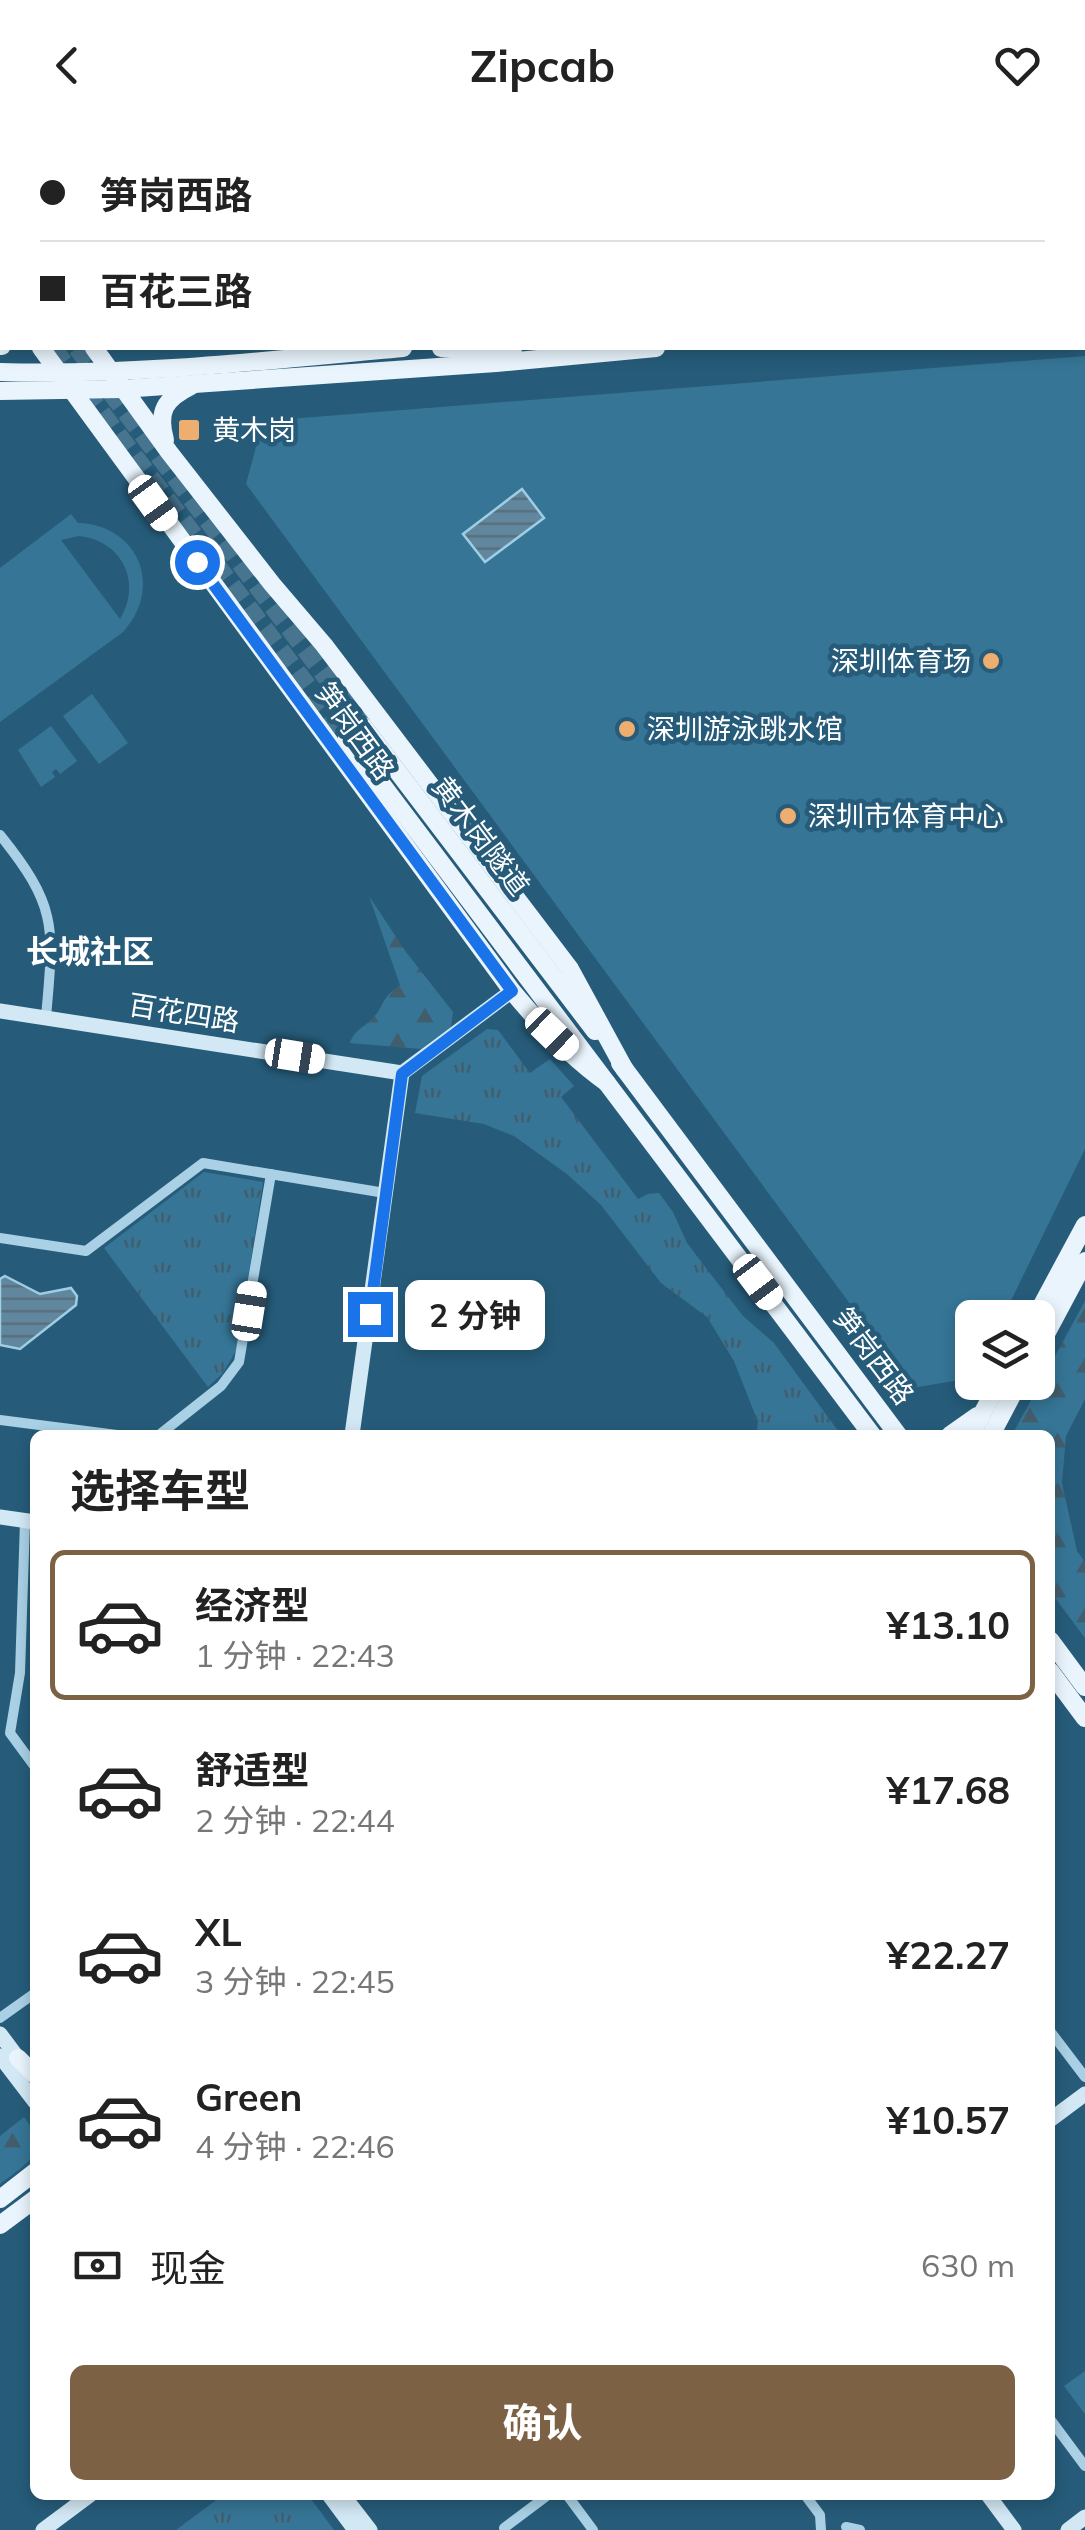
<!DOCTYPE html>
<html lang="zh">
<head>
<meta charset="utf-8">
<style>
	body { margin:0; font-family:Mulish,"Noto Sans SC",sans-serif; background:#f6f6f6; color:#222; height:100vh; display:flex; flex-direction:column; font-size:38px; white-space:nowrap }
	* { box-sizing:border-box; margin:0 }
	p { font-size:32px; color:#767676 }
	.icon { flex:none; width:55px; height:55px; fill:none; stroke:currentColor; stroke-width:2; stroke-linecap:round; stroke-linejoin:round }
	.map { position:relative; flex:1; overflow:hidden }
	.panel { position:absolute; left:30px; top:1300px; width:1025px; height:1070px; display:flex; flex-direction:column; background:#fff; border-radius:15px; box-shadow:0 5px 15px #0003 }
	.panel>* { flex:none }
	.guide { position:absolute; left:0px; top:0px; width:1085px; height:220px; box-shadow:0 5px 15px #0003; display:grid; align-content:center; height:220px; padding:0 40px; background:#fff }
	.tools { position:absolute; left:955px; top:1170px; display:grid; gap:20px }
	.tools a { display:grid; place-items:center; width:100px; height:100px; border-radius:15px; background:#fff; box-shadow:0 5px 15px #0003; font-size:50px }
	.end { position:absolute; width:45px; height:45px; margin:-22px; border:12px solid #1a73e8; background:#fff; box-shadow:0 0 0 5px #fff }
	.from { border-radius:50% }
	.bubble { position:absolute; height:70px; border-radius:15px; background:#fff; box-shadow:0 5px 15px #0003; font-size:32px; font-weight:700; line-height:70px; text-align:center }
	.car { position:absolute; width:30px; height:60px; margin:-30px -15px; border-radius:12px; box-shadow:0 0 8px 2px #0007; background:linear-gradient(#fff 24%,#345 0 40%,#fff 0 76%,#345 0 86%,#fff 0) }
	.guide b { display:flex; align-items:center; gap:35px; height:95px; font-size:38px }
	.guide b+b { border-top:2px solid #e0e0e0 }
	.guide i { width:25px; height:25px; background:#222 }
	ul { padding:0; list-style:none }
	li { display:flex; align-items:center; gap:30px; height:150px; margin:0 20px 15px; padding:0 20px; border:5px solid transparent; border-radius:15px }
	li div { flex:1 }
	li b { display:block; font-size:38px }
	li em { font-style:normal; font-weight:700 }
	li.on { border-color:#7d6145 }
	li>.icon { width:90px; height:90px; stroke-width:1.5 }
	h2 { padding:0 40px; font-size:45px; line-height:120px }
	.pay { display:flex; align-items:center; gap:25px; height:110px; padding:0 40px; font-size:38px }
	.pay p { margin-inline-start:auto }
	.action { display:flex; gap:20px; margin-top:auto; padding:20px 40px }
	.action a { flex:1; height:115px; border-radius:15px; background:#7d6145; color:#fff; font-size:40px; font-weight:700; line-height:115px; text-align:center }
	header { display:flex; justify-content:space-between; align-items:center; height:130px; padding:0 40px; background:#fff; font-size:45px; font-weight:700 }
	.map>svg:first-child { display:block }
</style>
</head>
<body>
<header><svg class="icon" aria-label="back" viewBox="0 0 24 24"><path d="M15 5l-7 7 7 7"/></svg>Zipcab<svg class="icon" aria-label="heart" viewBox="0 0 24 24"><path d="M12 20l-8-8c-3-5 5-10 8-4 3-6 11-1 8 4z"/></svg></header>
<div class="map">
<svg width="1085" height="2400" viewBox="0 0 1085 2400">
	<defs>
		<pattern id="grass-tufts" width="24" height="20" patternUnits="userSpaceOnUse" patternTransform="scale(2.5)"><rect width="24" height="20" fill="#367596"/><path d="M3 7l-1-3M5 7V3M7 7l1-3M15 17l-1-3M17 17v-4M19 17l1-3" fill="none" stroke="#425e6d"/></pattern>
		<pattern id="forest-firs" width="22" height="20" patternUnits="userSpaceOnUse" patternTransform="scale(2.5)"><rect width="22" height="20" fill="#367596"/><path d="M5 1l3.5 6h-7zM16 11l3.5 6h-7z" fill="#425e6d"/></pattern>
		<pattern id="water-rules" width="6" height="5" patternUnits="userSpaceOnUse" patternTransform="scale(2.5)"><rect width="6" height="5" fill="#60879d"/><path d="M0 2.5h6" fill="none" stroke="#586f7d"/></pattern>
	</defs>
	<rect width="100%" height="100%" fill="#265c7a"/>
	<g fill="url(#grass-tufts)">
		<polygon points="487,899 498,900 530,943 550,929 574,956 561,967 638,1069 648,1064 659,1063 673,1082 687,1113 716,1151 743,1186 774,1213 841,1305 756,1305 758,1292 734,1231 707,1187 661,1153 601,1075 567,1044 514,1006 484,994 415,983 422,946"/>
		<polygon points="204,1042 263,1052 237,1219 223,1243 208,1257 104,1118"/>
		<polygon points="223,2365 308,2365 334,2400 176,2400"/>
	</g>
	<g fill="url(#forest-firs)">
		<path d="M369,766l37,56 47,60 -2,15 -30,22 -71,-6c5,-14 14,-15 23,-25 13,-14 6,-18 27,-33z"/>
		<polygon points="1085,1171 1085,1269 1066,1306 1062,1353 1077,1421 1085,1432 1085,1508 1050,1461 1050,1305 1012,1305"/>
		<path d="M24,1987c27,34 3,47 -24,67v-48z"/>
	</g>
	<g fill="#367596" fill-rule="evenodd">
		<polygon points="1085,226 1085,1019 1003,1187 972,1188 972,1248 912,1258 246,354 263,291"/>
		<path d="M71,384l7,9c61,2 86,65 45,109l-123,90v-154zM79,406c42,4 64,46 41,83l-59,-79z"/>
		<polygon points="92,564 128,613 99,634 63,586"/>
		<polygon points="51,596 77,631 60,644 56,639 52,642 55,647 41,657 18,620"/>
		<polygon points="1085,2241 1085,2284 1064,2256"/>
	</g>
	<g fill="url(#water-rules)" stroke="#9ecde4" stroke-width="2.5">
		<polygon points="522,359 544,388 485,432 463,404"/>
		<polygon points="5,1146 40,1164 71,1158 77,1166 76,1175 20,1219 0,1215 0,1149"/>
	</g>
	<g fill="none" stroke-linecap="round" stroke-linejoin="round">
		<g stroke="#47748e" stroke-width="18" stroke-dasharray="18 9" stroke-linecap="butt">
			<polyline points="0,115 2,118"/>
			<polyline points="0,147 2,150"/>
			<polyline points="53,218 347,608"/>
			<polyline points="77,218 363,596"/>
		</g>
		<g stroke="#a9d0e4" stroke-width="10">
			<polyline points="550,0 550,2"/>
			<polyline points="353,2 355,0"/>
			<path d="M0,705c58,72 54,92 46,182"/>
			<polyline points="0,1108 86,1121 203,1033 385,1063"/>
			<polyline points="0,1290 117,1305"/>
			<polyline points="159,1305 221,1256 239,1232 271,1044"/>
			<polyline points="25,1391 20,1543 10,1603 35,1637"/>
			<polyline points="0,1888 35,1863"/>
			<polyline points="1050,1901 1085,1947"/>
			<polyline points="1050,2289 1085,2336"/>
			<polyline points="567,2365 593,2400"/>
			<polyline points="805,2365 820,2385 821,2400"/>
			<polyline points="846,2397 860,2400"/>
			<polyline points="504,2398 548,2365"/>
		</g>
		<g stroke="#d2e8f4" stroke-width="15">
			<polyline points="387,2 388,0"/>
			<polyline points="0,881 402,943 512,861"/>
			<polyline points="352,1305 402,943"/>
			<polyline points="0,1387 35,1392"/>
			<polyline points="0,1904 24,1936"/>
			<polyline points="0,1926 35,1972"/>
			<polyline points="1050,1990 1085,1964"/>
			<polyline points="329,2365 355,2400"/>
			<polyline points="343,2365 370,2400"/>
			<polyline points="988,2365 1014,2400"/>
			<polyline points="43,2400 90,2365"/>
			<polyline points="1068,2400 1085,2387"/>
		</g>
		<g stroke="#e9f4fc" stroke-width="18">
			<polyline points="0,90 2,94"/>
			<polyline points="1082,137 1085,136"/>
			<polyline points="0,161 2,164"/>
			<polyline points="1082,164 1085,164"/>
			<polyline points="1082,188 1085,188"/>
			<polyline points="0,202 2,202"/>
			<polyline points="0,216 2,216"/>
			<path d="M41,218l471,643c28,34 59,66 95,92"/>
			<polyline points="94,218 169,322 272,454 324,515 570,839 625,940"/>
			<polyline points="441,218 513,223"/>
			<polyline points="0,261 122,259 496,233 656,218"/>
			<path d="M165,310c-8,-29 0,-41 26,-54"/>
			<polyline points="363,596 595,901"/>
			<polyline points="347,608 872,1305"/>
			<polyline points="620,933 898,1305"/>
			<polyline points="1035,1188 1085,1095"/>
			<polyline points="1038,1219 1085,1131"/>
			<polyline points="950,1305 977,1286"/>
			<polyline points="971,1305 999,1252"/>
			<polyline points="991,1305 1019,1252"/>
			<polyline points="1050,1510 1085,1557"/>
			<polyline points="1050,1541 1085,1588"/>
			<polyline points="18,1928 35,1945"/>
			<polyline points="0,2069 35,2042"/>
			<polyline points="0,2095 35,2069"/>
		</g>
		<path stroke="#e9f4fc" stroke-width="18" d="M0,242c135,4 269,-12 403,-24"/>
	</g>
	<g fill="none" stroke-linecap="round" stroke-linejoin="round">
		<polyline stroke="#1a73e8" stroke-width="12" points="197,432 512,861 402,944 370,1184"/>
	</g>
	<g fill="#edae6f" stroke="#265c7a" stroke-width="4">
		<rect x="177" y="288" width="24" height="24" rx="5"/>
		<circle cx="991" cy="531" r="10"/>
		<circle cx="627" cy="599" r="10"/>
		<circle cx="788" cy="686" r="10"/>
	</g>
	<g text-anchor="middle" stroke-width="9" stroke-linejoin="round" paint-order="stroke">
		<g font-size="28" fill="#fff" stroke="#265c7a" text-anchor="start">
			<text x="212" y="310">黄木岗</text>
			<text x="971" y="541" text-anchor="end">深圳体育场</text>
			<text x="647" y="609">深圳游泳跳水馆</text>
			<text x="808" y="696">深圳市体育中心</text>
		</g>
		<g font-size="28" fill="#fff" stroke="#265c7a">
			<text transform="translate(355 601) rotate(54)" y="10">笋岗西路</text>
			<text transform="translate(481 706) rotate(53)" y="10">黄木岗隧道</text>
			<text transform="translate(184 883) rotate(9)" y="10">百花四路</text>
			<text transform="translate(874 1226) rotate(53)" y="10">笋岗西路</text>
		</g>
		<g font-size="32" font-weight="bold" fill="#fff" stroke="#265c7a">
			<text x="90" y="833">长城社区</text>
		</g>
	</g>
</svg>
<div class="tools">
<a><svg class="icon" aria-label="layers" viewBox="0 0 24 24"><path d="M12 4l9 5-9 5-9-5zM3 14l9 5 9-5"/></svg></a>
</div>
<i class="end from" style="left:197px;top:432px"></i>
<i class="end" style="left:370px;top:1184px"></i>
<div class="bubble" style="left:405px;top:1150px;width:140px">2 分钟</div>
<i class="car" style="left:153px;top:373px;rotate:144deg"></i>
<i class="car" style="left:552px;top:904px;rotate:134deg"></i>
<i class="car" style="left:295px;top:926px;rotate:99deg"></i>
<i class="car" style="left:758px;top:1152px;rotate:143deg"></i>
<i class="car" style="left:249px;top:1181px;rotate:9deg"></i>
<div class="guide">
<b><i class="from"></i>笋岗西路</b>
<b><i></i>百花三路</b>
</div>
<section class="panel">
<h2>选择车型</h2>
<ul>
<li class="on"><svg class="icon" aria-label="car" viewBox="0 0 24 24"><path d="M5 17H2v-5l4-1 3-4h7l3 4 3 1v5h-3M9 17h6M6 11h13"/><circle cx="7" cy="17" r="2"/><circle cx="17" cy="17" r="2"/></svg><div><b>经济型</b><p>1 分钟 · 22:43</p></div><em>¥13.10</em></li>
<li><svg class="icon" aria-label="car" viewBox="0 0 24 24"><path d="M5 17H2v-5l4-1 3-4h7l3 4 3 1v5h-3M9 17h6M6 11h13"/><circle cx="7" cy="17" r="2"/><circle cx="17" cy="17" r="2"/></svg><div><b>舒适型</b><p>2 分钟 · 22:44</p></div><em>¥17.68</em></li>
<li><svg class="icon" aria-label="car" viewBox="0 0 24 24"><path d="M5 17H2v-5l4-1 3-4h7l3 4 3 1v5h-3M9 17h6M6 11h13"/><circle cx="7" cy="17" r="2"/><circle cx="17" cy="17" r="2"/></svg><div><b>XL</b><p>3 分钟 · 22:45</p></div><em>¥22.27</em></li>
<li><svg class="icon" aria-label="car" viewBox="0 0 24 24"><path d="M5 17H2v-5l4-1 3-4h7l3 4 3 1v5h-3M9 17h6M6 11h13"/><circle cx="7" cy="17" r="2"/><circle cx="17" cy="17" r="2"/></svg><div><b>Green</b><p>4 分钟 · 22:46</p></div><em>¥10.57</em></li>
</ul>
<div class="pay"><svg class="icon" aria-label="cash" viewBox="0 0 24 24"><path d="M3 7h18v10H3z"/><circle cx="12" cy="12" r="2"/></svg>现金<p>630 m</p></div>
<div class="action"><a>确认</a></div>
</section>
</div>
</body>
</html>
